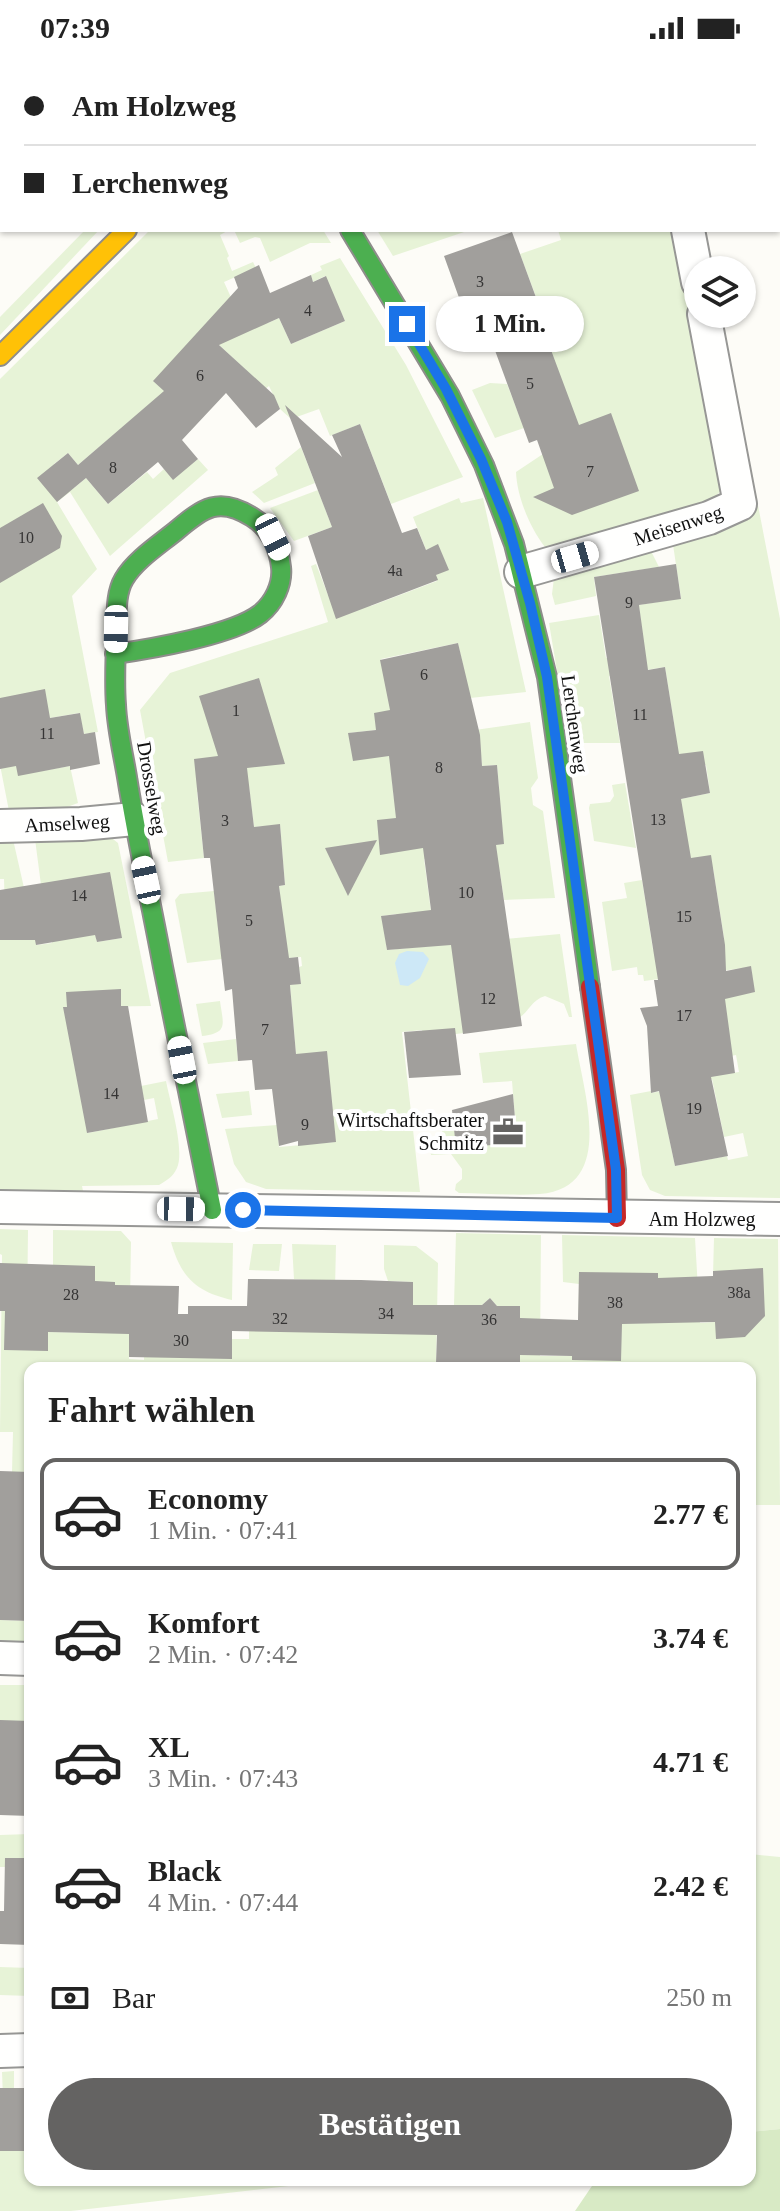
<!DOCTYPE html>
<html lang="de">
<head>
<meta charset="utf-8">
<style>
	body { margin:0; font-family:Georgia,serif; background:#f6f6f6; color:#222; height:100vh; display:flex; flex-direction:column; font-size:30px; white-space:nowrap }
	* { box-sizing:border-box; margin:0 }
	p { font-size:26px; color:#767676 }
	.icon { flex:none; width:44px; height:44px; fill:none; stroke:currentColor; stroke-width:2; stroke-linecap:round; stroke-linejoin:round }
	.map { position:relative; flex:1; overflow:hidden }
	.details { position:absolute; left:24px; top:1306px; width:732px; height:824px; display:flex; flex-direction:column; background:#fff; border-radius:16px; box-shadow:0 2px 6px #0004 }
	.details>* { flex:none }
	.hud { position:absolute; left:0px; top:0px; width:780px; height:176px; box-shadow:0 2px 6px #0004; display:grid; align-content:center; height:176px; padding:0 24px; background:#fff }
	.buttons { position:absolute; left:684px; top:200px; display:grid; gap:16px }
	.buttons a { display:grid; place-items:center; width:72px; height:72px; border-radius:50%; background:#fff; box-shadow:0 2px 6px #0004; font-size:40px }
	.end { position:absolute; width:36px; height:36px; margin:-18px; border:10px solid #1a73e8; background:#fff; box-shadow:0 0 0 4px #fff }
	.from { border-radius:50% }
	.bubble { position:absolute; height:56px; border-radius:28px; background:#fff; box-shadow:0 2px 6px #0004; font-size:26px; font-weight:600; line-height:56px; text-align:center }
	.car { position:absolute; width:24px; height:48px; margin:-24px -12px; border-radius:10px; box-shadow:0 0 6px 2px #0007; background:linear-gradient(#fff 24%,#345 0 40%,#fff 0 76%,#345 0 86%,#fff 0) }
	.hud b { display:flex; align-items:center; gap:28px; height:76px; font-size:30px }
	.hud b+b { border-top:2px solid #e0e0e0 }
	.hud i { width:20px; height:20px; background:#222 }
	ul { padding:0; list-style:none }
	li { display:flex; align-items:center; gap:24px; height:112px; margin:0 16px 12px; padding:0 8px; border:4px solid transparent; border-radius:16px }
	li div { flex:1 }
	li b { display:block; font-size:30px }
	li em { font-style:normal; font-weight:600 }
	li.current { border-color:#646362 }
	li>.icon { width:72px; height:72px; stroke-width:1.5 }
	h2 { padding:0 24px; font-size:36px; line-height:96px }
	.pay { display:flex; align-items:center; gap:20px; height:88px; padding:0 24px; font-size:30px }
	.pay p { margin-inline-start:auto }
	.primary-button { display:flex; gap:16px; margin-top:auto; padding:16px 24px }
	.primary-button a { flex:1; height:92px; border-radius:48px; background:#646362; color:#fff; font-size:32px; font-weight:600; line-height:92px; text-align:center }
	.status { display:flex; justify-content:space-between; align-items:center; height:56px; padding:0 40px; background:#fff; direction:ltr }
	.status svg { height:22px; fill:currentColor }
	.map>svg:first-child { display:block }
</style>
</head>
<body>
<div class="status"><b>07:39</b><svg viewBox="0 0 49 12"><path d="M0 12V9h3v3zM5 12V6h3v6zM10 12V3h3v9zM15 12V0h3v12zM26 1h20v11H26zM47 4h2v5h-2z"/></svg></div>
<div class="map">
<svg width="780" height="2155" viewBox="0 0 780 2155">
	<rect width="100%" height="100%" fill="#fdfcf7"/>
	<g fill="#e7f3d7" fill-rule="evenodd">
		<polygon points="340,0 525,0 526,2 339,2"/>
		<polygon points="85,174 99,174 0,279 0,261"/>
		<polygon points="150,174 229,174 220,179 229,200 227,202 232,215 253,206 256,212 224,226 244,270 265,261 268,267 279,262 291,288 345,265 325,220 313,226 311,219 322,214 320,210 340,202 406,309 463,421 391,448 360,368 330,380 319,353 291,363 280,353 269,330 250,345 246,314 202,273 165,335 78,409 68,397 54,408 74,432 86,422 108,448 147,416 153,423 164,413 173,423 198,403 208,414 110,500 70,436 57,446 97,513 72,540 98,676 84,678 79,657 50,662 18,719 70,710 78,747 56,755 9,755 0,709 0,323"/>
		<polygon points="234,174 323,174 331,187 310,187 270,206 260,182 255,181 240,187"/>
		<polygon points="377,174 470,174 393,200"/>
		<path d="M558,174h122l44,235 -2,25 -14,13 -145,46 -18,-2c-15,-19 -28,-50 -29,-75l27,-18 4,-115 -8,-34 -19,-51 41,-14z"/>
		<path d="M714,258h7l59,305v579l-115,-2 -15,-6 -8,-15 -12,-80 21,-4v2l15,-3 1,38 8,38 52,-10 1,4 20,-4 -5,-23 -19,4 -12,-58 -24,5 24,-84 42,-8 -3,-25 -107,14 -1,-6h-5l-1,-8 -25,4 -10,-69 25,-4 -3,-15 18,-3 11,70 71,-12 -11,-70 -47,7 15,-76 29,-6 -4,-28 -47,7 17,-36 -11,-69 -56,9 11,67h-51l-20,-120 50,-8 7,43 38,-5 -5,-48 42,-7 -9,-60 79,-25zM736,999l3,17 -21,3 -2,-16z"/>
		<polygon points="490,327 507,328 524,372 495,382 472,334"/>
		<polygon points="301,391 315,427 264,447 252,436 278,419 275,412"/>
		<polygon points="318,434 332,471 294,485 270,452"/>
		<path d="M459,442l2,5 22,-5 43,194 -56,6 -12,-55 -77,16 10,51 -15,20 -27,3 3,19 45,-8 -6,26 3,29 105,-11 -2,-23 -15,1 -3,-31 -32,-1 83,-12 8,56 -7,10 2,17 10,6 12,87 -51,2 -4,-27 -28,-21 -48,7 8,60 -34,3 -2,-8 -14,2 5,34 173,-16 12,83h-3l-5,-13 -19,-8c-14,4 -17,18 -28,23 -30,12 -62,16 -93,18l-2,-7 -20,2 18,160 -154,-3 -20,-7 -12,-18 -9,-35 52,-4 2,22 56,-5 -39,-88 -6,-69 11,-2 -2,-16 3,-1 -1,-9 -12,1 -4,-5 -6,-67 6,-1 -5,-60 -26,2 -5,-40 -52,5 7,66 -36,4 -28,-152 30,-37 158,-51 -17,-56 5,-2 12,31 22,-8 5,-21 16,40 66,-25 -1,-6 12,-6 -10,-24 -12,5 -13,-33z"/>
		<polygon points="648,489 659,511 594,521 596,540 555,549 552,538 554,522"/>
		<polygon points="625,727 636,792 594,785 589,752 590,748 610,746 614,740 612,729"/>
		<path d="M0,779h12l25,110 15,-2 -1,-10 42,-8 4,17 25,-4 -81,-53 -6,-46 74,-3 9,7 33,163 -67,1 -11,51 15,75 70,-14 -4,-21 -10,2 -3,-14 25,-5c4,21 19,69 11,87 -4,9 -10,12 -18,17l-77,1 1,5 -83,-1v-250l12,-1 -7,-28 -1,-32h-4z"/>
		<polygon points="214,835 222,903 187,907 175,844 180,838"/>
		<path d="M220,945c3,23 9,32 -18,35l-6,-32z"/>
		<polygon points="236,983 238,1005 208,1008 203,987"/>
		<path d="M576,988c8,50 40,143 -36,150 -27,2 -55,-1 -81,-1l-4,-3 1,-6 6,-5v-10l-11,-15 -20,1 -2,-16 14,-2 -3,-22 13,-1 3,33 61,-4 -5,-62 -29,2 -4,-30z"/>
		<polygon points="249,1035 252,1059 222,1062 216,1038"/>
		<polygon points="0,1173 28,1174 27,1261 48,1295 48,1276 94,1277 95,1211 53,1210 53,1174 121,1175 131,1186 129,1303 144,1304 144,1301 231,1283 249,1283 249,1275 313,1224 294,1223 292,1188 336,1189 334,1276 412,1278 413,1226 388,1225 384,1213 384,1189 416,1190 438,1207 436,1312 30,1312 30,1416 12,1416 13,1376 0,1376 2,1199 0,1198"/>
		<polygon points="456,1177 541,1179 540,1300 572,1300 578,1295 579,1228 563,1226 562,1179 695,1182 700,1267 715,1266 713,1220 714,1182 778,1183 780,1449 750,1449 750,1312 460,1312 460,1305 520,1311 520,1250 497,1250 490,1242 482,1249 454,1249"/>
		<path d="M171,1186l62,1 -1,57c-35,-8 -51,-22 -61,-58z"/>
		<polygon points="253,1188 282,1188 279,1215 249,1214"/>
		<polygon points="0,1564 30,1565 30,1589 0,1589"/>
		<rect x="0" y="1629" width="30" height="36"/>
		<polygon points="30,1778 30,1811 0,1811 0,1779"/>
		<polygon points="750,1798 780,1801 780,2073 750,2076"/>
		<polygon points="0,1911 30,1912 30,1940 0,1939"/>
		<polygon points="14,2015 14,2040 30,2041 26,2097 30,2098 30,2124 341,2124 71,2155 0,2155 0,2095 5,2095 2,2016"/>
	</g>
	<polygon fill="#d8eac5" points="780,2073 780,2155 575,2155 596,2124 750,2124 750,2076"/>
	<polygon fill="#cde8f7" points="407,895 423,896 429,903 420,922 408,930 400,929 395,907 399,898"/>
	<g fill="#a19f9c">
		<polygon points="512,176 552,285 548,286 579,369 611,357 639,435 572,459 533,441 554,432 537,384 529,387 486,270 471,275 444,200"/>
		<polygon points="259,209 270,237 311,219 313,226 326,220 345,265 291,288 279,262 219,289 274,339 280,353 256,372 226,337 182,384 198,403 173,424 158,406 108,448 86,422 57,446 37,422 68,397 78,409 164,335 153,325 238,232 234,221"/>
		<polygon points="285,349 342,401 332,379 360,368 402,477 417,472 426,494 438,488 449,514 436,519 438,524 336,563 308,480 332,471"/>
		<polygon points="43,447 62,480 60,492 0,527 0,472"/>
		<polygon points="676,508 681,543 639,549 648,614 665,611 679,698 703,695 710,737 681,743 691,802 711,799 725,889 726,915 751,910 755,936 725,943 735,1017 711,1021 728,1100 675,1110 659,1035 651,1037 647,970 640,952 658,950 654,924 658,924 594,521"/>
		<polygon points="458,587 480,679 482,710 497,709 504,788 496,789 522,970 463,978 451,889 387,894 381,860 431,854 423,792 380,799 377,764 396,762 389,700 353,705 348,677 376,674 374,657 390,654 380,604"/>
		<polygon points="259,622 285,708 247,712 254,771 280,768 285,829 279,830 289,902 298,901 301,928 290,929 296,998 327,995 336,1086 298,1090 298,1085 279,1090 272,1033 255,1034 252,1004 238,1005 232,933 225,935 210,802 204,802 194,703 218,700 199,640"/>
		<polygon points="45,633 50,662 80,657 84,678 95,676 100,708 70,714 70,710 18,720 16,710 0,713 0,642"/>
		<polygon points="377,784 348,840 325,792"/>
		<polygon points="110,816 122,882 97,886 95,879 36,889 35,884 0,884 0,834"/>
		<polygon points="121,933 121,950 128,950 148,1066 87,1077 63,951 67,951 66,936"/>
		<polygon points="455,972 461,1019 409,1022 404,976"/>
		<polygon points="513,1038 517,1087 456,1092 452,1054"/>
		<polygon points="0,1207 95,1210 95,1225 115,1226 115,1229 179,1230 178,1258 188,1258 188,1250 247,1250 248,1223 361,1224 413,1226 413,1249 482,1249 490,1242 497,1250 520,1250 520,1262 578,1264 579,1216 658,1217 658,1222 713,1220 713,1215 763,1212 765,1260 745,1281 716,1283 715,1266 622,1268 621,1305 572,1304 572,1300 520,1299 520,1311 436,1307 437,1279 232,1275 232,1303 129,1301 129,1278 48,1276 48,1295 4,1294 5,1255 0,1255"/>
		<polygon points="0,1415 30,1416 30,1565 0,1564"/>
		<polygon points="0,1664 30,1665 30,1760 0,1759"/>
		<polygon points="5,1802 30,1802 30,1889 0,1888 0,1855 4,1855"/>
		<polygon points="0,2032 29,2032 30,2095 0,2095"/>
	</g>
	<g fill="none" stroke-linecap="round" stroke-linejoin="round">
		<defs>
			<g id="street">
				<polyline points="655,0 655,2"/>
				<polyline points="688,174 698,226"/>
				<polyline points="521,516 709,462 740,448 704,258"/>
				<polyline points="0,770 81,768 134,763"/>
				<polyline points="0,1151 780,1163"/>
				<polyline points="0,1602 30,1603"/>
				<polyline points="0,1995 30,1994"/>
			</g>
			<g id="fast">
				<polyline points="350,174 450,340 484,409 514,488 547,621 590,931"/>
				<path d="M115,598c35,-5 118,-19 145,-40 14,-11 23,-30 21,-47 -2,-20 -12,-40 -29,-50 -33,-21 -49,-9 -75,13 -17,14 -42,30 -53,49 -9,15 -7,37 -8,53 0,24 -2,49 0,73 1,24 7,48 11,72 10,63 24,126 36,190 17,81 33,162 49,243"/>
			</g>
			<g id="slow">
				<polyline points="306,2 308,0"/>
				<polyline points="0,300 127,174"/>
			</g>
			<polyline id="jam" points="590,931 616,1114 617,1162"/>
		</defs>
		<use href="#street" stroke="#979795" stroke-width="36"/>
		<use href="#fast" stroke="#8e8d8b" stroke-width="22"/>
		<use href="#slow" stroke="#8e8d8b" stroke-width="22"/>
		<use href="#jam" stroke="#8e8d8b" stroke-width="22"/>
		<use href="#street" stroke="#fffffe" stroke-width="32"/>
		<use href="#fast" stroke="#4caf50" stroke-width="18"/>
		<use href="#slow" stroke="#ffc107" stroke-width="18"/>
		<use href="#jam" stroke="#c62828" stroke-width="18"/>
	</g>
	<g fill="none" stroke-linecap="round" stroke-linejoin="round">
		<polyline stroke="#1a73e8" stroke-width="10" points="243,1154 617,1162 616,1114 547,621 530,547 507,466 481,403 446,333 407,268"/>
	</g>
	<defs>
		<symbol id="office-bare" viewBox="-9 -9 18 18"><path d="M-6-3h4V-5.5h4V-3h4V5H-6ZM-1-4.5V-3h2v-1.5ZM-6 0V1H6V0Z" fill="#646362" stroke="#fff" stroke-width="2.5" paint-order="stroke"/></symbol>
	</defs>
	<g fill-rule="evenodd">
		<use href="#office-bare" x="486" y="1054" width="44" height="44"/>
	</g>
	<g text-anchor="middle" stroke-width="8" stroke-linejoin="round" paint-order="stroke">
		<g font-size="16" fill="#353434">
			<text x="480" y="231">3</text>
			<text x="308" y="260">4</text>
			<text x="200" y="325">6</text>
			<text x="530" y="333">5</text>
			<text x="113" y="417">8</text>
			<text x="590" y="421">7</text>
			<text x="26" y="487">10</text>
			<text x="395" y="520">4a</text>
			<text x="629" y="552">9</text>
			<text x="424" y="624">6</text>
			<text x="236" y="660">1</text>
			<text x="640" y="664">11</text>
			<text x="47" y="683">11</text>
			<text x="439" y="717">8</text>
			<text x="658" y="769">13</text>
			<text x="225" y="770">3</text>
			<text x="466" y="842">10</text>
			<text x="79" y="845">14</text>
			<text x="684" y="866">15</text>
			<text x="249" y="870">5</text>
			<text x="488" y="948">12</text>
			<text x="684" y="965">17</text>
			<text x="265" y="979">7</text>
			<text x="111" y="1043">14</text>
			<text x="694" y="1058">19</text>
			<text x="305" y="1074">9</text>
			<text x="739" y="1242">38a</text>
			<text x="71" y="1244">28</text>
			<text x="615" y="1252">38</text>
			<text x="386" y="1263">34</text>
			<text x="280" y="1268">32</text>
			<text x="489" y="1269">36</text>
			<text x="181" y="1290">30</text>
		</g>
		<g font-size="20" fill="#111" stroke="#fff">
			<text transform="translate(678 469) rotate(-18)" y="7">Meisenweg</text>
			<text transform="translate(575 668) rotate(82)" y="7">Lerchenweg</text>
			<text transform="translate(152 732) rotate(80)" y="7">Drosselweg</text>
			<text transform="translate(67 767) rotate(-3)" y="7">Amselweg</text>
			<text x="702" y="1170">Am Holzweg</text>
		</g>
		<g font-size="20" fill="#111" stroke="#fff" text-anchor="end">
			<text x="484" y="1071">Wirtschaftsberater<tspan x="484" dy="23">Schmitz</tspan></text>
		</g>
	</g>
</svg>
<div class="buttons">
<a><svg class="icon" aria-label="layers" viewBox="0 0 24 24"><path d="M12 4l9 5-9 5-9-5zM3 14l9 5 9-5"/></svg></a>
</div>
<i class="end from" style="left:243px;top:1154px"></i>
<i class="end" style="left:407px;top:268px"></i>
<div class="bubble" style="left:436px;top:240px;width:148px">1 Min.</div>
<i class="car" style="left:273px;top:481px;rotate:154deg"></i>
<i class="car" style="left:575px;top:501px;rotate:74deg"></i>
<i class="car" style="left:116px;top:573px;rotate:181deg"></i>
<i class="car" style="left:146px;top:824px;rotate:348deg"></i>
<i class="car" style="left:182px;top:1004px;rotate:349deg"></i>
<i class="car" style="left:181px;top:1153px;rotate:91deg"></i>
<div class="hud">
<b><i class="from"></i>Am Holzweg</b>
<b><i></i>Lerchenweg</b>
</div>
<section class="details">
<h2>Fahrt wählen</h2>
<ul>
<li class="current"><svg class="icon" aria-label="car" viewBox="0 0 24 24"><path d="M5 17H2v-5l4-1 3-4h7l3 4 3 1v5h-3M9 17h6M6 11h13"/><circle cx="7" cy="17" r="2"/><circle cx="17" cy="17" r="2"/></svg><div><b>Economy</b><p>1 Min. · 07:41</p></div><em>2.77 €</em></li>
<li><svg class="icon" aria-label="car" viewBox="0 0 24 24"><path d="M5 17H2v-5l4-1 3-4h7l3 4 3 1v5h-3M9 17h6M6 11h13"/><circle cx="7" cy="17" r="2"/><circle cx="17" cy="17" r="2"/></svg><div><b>Komfort</b><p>2 Min. · 07:42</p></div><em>3.74 €</em></li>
<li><svg class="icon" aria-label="car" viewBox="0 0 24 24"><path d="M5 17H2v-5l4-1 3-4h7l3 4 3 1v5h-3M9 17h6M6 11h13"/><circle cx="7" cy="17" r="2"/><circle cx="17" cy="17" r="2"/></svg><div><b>XL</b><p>3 Min. · 07:43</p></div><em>4.71 €</em></li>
<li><svg class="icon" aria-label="car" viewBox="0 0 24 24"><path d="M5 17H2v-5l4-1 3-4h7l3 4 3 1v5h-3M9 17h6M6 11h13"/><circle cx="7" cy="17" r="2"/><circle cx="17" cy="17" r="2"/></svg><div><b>Black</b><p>4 Min. · 07:44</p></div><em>2.42 €</em></li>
</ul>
<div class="pay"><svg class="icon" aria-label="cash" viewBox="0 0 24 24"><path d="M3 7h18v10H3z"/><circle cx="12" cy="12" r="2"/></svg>Bar<p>250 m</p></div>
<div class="primary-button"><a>Bestätigen</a></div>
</section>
</div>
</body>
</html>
